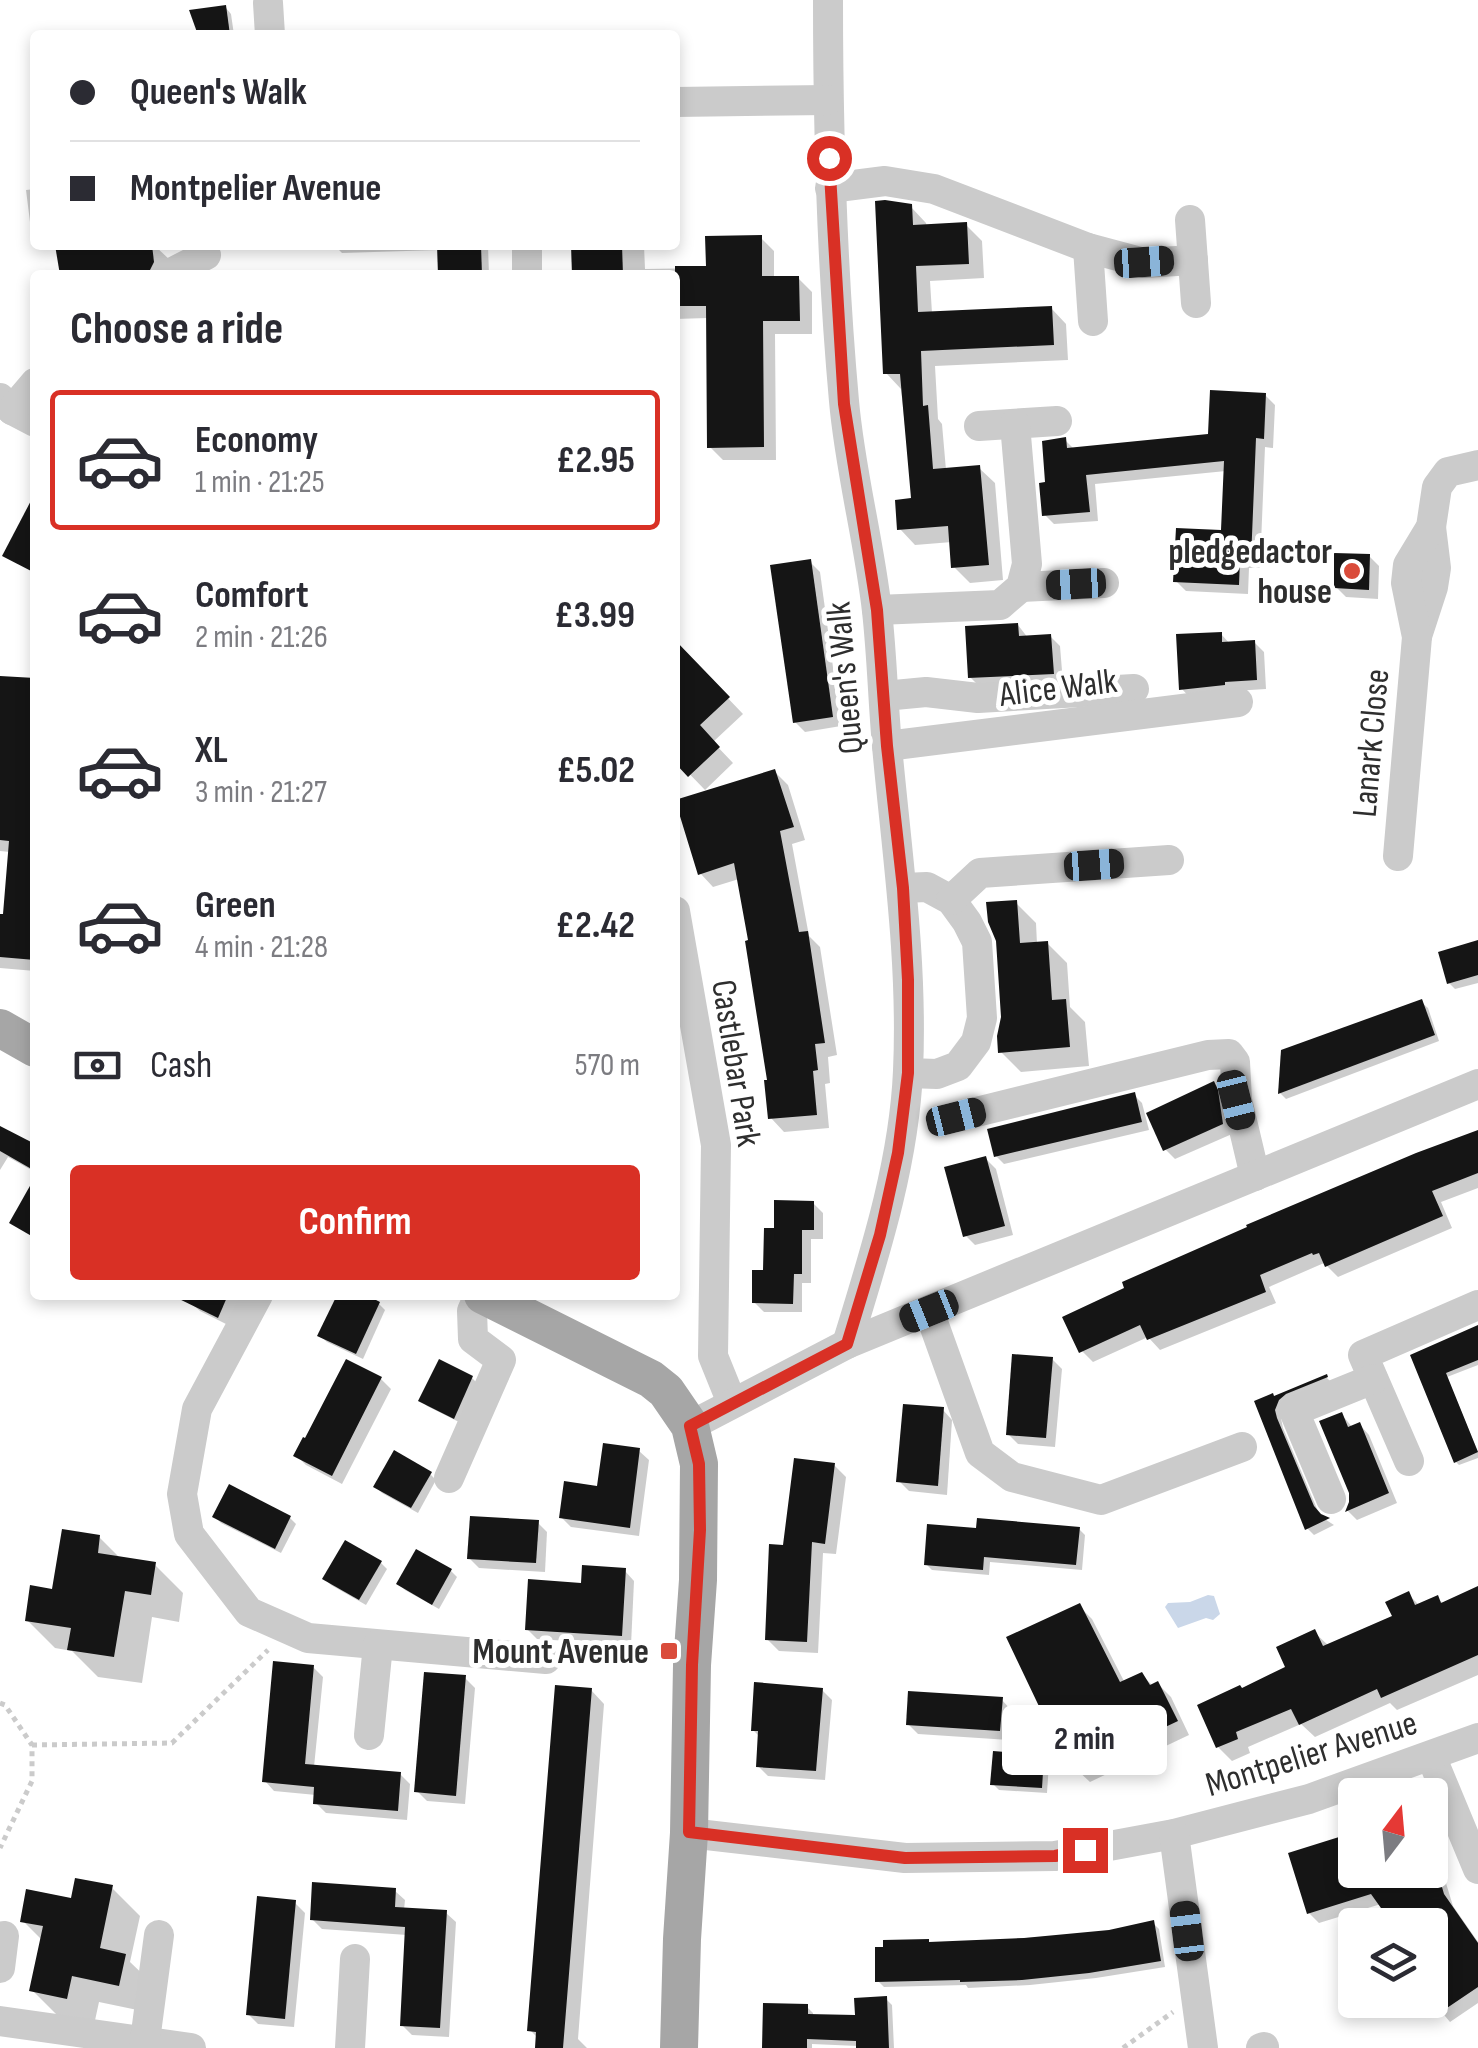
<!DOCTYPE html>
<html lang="en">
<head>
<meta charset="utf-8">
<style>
	body { margin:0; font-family:"Sofia Sans Condensed",sans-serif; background:#f2f2f3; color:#2b2b33; height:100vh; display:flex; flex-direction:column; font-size:38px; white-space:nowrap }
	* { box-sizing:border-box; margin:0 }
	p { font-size:32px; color:#7c7c81 }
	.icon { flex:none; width:55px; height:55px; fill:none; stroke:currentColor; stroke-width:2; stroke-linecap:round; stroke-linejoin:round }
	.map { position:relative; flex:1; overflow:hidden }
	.side { position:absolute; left:30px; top:270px; width:650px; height:1030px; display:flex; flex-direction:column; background:#fff; border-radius:10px; box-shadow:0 5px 15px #0003 }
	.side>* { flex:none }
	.hud { position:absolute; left:30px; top:30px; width:650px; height:220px; border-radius:10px; box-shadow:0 5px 15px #0003; display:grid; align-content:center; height:220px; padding:0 40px; background:#fff }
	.needle { width:65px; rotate:16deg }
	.buttons { position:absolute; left:1338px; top:1778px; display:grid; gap:20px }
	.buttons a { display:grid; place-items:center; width:110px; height:110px; border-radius:10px; background:#fff; box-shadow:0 5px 15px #0003; font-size:50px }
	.end { position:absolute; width:45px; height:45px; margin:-22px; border:12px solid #d93025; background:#fff; box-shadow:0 0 0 5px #fff }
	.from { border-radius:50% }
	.bubble { position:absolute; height:70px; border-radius:10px; background:#fff; box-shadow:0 5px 15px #0003; font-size:32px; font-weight:700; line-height:70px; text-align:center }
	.car { position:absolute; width:30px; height:60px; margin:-30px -15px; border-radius:12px; box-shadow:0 0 8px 2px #0007; background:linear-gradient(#222 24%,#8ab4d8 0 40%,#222 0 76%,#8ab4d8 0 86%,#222 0) }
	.hud b { display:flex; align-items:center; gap:35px; height:95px; font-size:38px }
	.hud b+b { border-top:2px solid #e1e1e2 }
	.hud i { width:25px; height:25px; background:#2b2b33 }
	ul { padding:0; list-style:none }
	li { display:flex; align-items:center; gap:30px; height:140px; margin:0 20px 15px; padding:0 20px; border:5px solid transparent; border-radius:10px }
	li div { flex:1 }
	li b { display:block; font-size:38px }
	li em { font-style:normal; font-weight:700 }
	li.current { border-color:#d93025 }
	li>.icon { width:90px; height:90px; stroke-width:1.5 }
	h2 { padding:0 40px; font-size:45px; line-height:120px }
	.pay { display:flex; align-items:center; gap:25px; height:110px; padding:0 40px; font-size:38px }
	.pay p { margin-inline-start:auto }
	.primary-button { display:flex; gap:20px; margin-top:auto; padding:20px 40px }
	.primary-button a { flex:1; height:115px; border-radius:10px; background:#d93025; color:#fff; font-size:40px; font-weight:700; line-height:115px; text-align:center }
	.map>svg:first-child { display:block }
</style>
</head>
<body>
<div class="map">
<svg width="1478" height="2048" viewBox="0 0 1478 2048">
	<rect width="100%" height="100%" fill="#fff"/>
	<polygon fill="#cad7e9" points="1208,1595 1214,1596 1220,1614 1213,1620 1206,1618 1178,1628 1165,1607 1168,1603 1190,1602"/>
	<g fill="#0003">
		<polygon points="225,7 231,14 234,35 199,35"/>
		<polygon points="35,189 35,233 31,230 26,190"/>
		<polygon points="911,207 926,223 927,227 966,225 982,241 984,278 930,281 932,313 1051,308 1066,324 1068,360 935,366 938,419 942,424 946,470 979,468 995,483 1003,580 970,583 954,567 952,542 915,545 900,529 913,501 901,389 886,373"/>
		<polygon points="761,238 774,251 774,278 798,278 812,292 812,334 775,334 776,460 723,460 710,447 708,318 675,319 675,275 575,275 574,245 644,245 645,269 708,268"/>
		<polygon points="47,245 154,245 170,260 172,275 63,275 59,248 51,250"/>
		<polygon points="334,245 488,245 489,275 440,275 439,250 342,253"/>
		<polygon points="1265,395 1275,405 1273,448 1265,447 1260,568 1249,568 1248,594 1186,591 1176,581 1224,532 1226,471 1095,484 1098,521 1054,524 1044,514 1048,484 1065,440 1075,450 1210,436"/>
		<polygon points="1369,556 1379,566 1378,599 1346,597 1336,587"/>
		<polygon points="810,562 820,572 841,726 805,732 795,722"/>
		<polygon points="1018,625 1028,638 1050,636 1060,646 1063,683 980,687 970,677"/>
		<polygon points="1221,634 1230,644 1254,642 1264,652 1266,689 1234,691 1191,699 1182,689"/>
		<polygon points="677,645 743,714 713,742 733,763 705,790 675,759 675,647"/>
		<polygon points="0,678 35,681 35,971 0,968 0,916 5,917 10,852 0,851"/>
		<polygon points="774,771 788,785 805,840 792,844 809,936 820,947 837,1055 828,1057 830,1083 825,1084 829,1128 784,1132 771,1118 770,1082 751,942 739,879 713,887 700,873"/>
		<polygon points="1016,903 1036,923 1037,944 1047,943 1067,963 1070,1007 1085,1022 1089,1066 1021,1072 1001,1052"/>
		<polygon points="1478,943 1478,983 1455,989 1449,983"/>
		<polygon points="1421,1002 1428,1008 1439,1041 1286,1099 1280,1093 1283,1052"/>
		<polygon points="1213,1084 1223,1094 1232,1134 1175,1159 1166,1150"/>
		<polygon points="1134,1095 1142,1103 1149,1130 1004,1164 996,1156"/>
		<polygon points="0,1130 35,1150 35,1172 8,1157 0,1170"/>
		<polygon points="1478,1132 1478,1188 1441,1202 1452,1228 1338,1277 1324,1263 1269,1287 1276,1303 1160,1350 1148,1337 1093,1362 1082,1351"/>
		<polygon points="986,1159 996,1169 1013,1235 975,1245 965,1235"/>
		<polygon points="813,1203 823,1213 823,1239 811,1239 811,1283 802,1283 802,1312 764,1312 754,1302 766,1273 776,1231"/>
		<polygon points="195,1295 250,1295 226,1324 200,1311 191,1303"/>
		<polygon points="339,1295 360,1295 379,1304 385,1310 363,1359 327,1342 320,1336"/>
		<polygon points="1478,1327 1478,1365 1447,1377 1478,1452 1478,1458 1459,1465 1456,1462 1413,1356"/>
		<polygon points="1052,1359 1062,1369 1055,1447 1018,1444 1008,1434"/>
		<polygon points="347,1362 381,1379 391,1389 342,1484 306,1465 296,1455 306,1442"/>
		<polygon points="1326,1377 1333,1384 1281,1418 1283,1428 1320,1516 1334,1525 1314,1535 1307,1528 1257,1402 1275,1398"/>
		<polygon points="472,1378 478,1384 461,1423 427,1406 421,1400"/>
		<polygon points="943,1410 952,1420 947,1495 909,1491 899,1481"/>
		<polygon points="1342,1415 1353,1428 1360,1425 1369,1435 1397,1503 1357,1520 1348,1511 1352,1503"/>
		<polygon points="639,1451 649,1460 639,1536 571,1527 561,1517 599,1489"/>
		<polygon points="834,1465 846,1477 836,1554 823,1553 818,1653 779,1651 767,1639"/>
		<polygon points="430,1474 436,1480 418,1513 382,1493 376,1487"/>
		<polygon points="230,1488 290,1518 296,1524 281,1553 221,1523 215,1517"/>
		<polygon points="538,1523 547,1532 545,1572 479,1568 469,1558"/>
		<polygon points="1079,1529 1085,1535 1082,1570 990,1562 989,1575 932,1570 926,1564"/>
		<polygon points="99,1537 121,1559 155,1565 183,1593 179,1622 152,1617 142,1683 98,1677 72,1651 55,1648 27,1620"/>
		<polygon points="417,1553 451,1571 457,1577 439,1609 405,1590 399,1584"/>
		<polygon points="381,1563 387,1569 366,1605 331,1585 325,1579"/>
		<polygon points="625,1571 634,1581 631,1645 537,1639 527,1629 583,1586"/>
		<polygon points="1478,1589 1478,1675 1397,1710 1390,1703 1315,1737 1301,1724 1248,1747 1250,1753 1232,1761 1218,1747 1242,1691 1288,1669 1314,1632 1329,1646 1395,1618 1408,1594 1420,1606 1437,1598 1444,1604"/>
		<polygon points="1079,1606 1092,1619 1125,1683 1142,1675 1153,1686 1158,1684 1171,1697 1189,1735 1090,1782 1076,1769 1056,1727 1048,1719 1010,1639"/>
		<polygon points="313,1667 323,1677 314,1767 400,1774 410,1784 407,1820 326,1813 316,1803 316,1795 274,1791 265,1781"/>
		<polygon points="465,1678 475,1688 465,1804 427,1801 417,1791"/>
		<polygon points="591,1690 604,1704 578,2039 587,2048 537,2048 538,2038 530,2030"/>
		<polygon points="822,1690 832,1700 825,1780 768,1776 758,1766 760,1737 753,1730"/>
		<polygon points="1002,1700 1011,1710 1009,1740 918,1734 908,1724"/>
		<polygon points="1043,1757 1049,1763 1047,1793 999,1790 993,1784"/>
		<polygon points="1430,1831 1453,1906 1478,1942 1478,2003 1450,2022 1430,1998 1430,1925 1396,1925 1381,1904 1319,1923 1309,1913 1355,1835 1355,1870 1430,1870"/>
		<polygon points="112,1888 140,1916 130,1962 153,1984 147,2012 99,2002 94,2025 60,2018 32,1990 42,1940 23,1921"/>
		<polygon points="395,1891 405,1900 404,1910 446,1913 456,1922 449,2037 412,2035 402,2025 407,1935 322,1929 312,1919"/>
		<polygon points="295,1903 305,1913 294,2027 258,2024 248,2014"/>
		<polygon points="1153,1923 1159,1929 1165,1967 1096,1978 1030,1985 968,1988 966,1985 884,1987 878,1981 931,1945 1109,1932"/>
		<polygon points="886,1999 892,2005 894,2048 859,2048 858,2046 812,2044 812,2048 762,2048 807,2007 813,2013 813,2017 857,2017"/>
	</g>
	<g fill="#151515">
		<polygon points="226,5 230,35 198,35 189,10"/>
		<polygon points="885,200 912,204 913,225 967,222 969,264 916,266 918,312 1052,306 1054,345 921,351 923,406 928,405 933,469 980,465 989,565 951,568 948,526 897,530 895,500 911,498 900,374 883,374 875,201"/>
		<polygon points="762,235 762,276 799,276 800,321 763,321 764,447 707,448 706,306 675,306 675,266 706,266 705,236"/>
		<polygon points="55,245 152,245 154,262 148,274 142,275 60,275"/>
		<polygon points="437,245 481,245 482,275 438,275"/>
		<polygon points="571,245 622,245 623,275 572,275"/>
		<polygon points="1210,390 1266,393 1264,439 1256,438 1251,560 1240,559 1239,585 1173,582 1176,528 1221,530 1224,461 1086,475 1090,512 1042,516 1039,483 1045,482 1042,441 1066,437 1067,448 1208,434"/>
		<polygon points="35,493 35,573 2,556"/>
		<polygon points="1334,553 1370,554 1369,590 1334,588"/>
		<polygon points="811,559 833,717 793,723 770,565"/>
		<polygon points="1018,623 1019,636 1051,634 1054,674 968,678 965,626"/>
		<polygon points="1222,632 1222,642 1255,640 1257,680 1225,682 1225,685 1179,690 1176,634"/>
		<polygon points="675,640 730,697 700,725 720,747 688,777 675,763"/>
		<polygon points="0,676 35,678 35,960 0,957 0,914 3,914 9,841 0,840"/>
		<polygon points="775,769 794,827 780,831 799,932 808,931 825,1043 815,1044 818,1070 813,1071 817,1115 768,1119 764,1080 767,1080 745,941 748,940 734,863 698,875 675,800"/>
		<polygon points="1017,900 1020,943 1048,941 1052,1000 1066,999 1070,1047 998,1053 997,1036 1001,1017 996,941 988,922 986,902"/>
		<polygon points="1478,940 1478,975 1447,984 1438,952"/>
		<polygon points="1422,999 1435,1035 1278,1094 1281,1050"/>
		<polygon points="1214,1081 1218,1090 1223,1124 1163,1151 1146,1113"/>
		<polygon points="1135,1092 1142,1122 994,1157 987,1129"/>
		<polygon points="0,1126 35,1144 35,1171 0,1151"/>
		<polygon points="1478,1130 1478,1173 1432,1191 1443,1216 1325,1267 1319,1253 1313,1255 1312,1253 1260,1275 1266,1292 1147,1340 1140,1325 1079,1353 1062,1317 1124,1288 1122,1282 1247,1227 1246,1225 1416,1153"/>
		<polygon points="986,1156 1005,1226 963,1237 944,1167"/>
		<polygon points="35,1177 35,1238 9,1223"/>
		<polygon points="774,1200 814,1201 814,1230 802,1230 802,1274 794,1274 793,1304 752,1303 752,1270 763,1270 764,1228 774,1228"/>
		<polygon points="171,1295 228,1295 218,1318"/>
		<polygon points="337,1295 366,1295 380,1302 356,1354 317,1336"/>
		<polygon points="1478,1325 1478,1360 1446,1373 1478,1452 1454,1463 1410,1355"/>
		<polygon points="1012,1354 1053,1357 1046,1438 1006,1435"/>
		<polygon points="346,1359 382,1377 332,1476 293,1456 303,1437 305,1438"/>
		<polygon points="439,1359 473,1376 454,1419 418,1401"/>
		<polygon points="1327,1374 1328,1377 1286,1394 1279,1400 1275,1410 1277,1418 1314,1506 1321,1514 1330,1518 1305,1530 1254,1401 1273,1393 1274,1396"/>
		<polygon points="903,1404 944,1407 938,1486 896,1482"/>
		<polygon points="1342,1412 1348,1427 1360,1422 1389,1493 1345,1512 1349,1502 1349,1493 1319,1421"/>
		<polygon points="603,1443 640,1448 630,1528 559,1518 564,1481 597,1486"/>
		<polygon points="394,1450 432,1472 411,1508 373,1487"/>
		<polygon points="794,1458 835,1463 825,1544 812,1542 807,1642 765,1640 769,1544 783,1545"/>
		<polygon points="229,1484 291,1516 275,1549 212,1517"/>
		<polygon points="470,1516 539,1520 536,1563 467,1559"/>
		<polygon points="977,1518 1080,1527 1076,1565 984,1557 983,1570 924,1565 927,1524 976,1528"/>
		<polygon points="62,1529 100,1535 98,1553 156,1562 151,1595 125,1591 114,1657 67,1650 71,1628 25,1621 30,1585 52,1589"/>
		<polygon points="345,1540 382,1561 359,1600 322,1579"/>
		<polygon points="416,1549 452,1569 432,1605 396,1584"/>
		<polygon points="582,1565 626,1568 622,1636 525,1630 528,1579 581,1583"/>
		<polygon points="1478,1586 1478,1655 1381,1698 1377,1689 1299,1725 1291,1709 1236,1732 1238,1739 1216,1748 1197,1705 1240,1685 1242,1688 1285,1667 1276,1647 1315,1629 1323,1646 1392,1616 1385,1602 1409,1591 1415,1605 1438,1595 1441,1603"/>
		<polygon points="1080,1603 1120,1682 1142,1672 1150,1685 1158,1681 1178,1721 1074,1770 1047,1714 1046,1721 1006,1637"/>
		<polygon points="273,1661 314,1665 305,1764 401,1772 398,1811 313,1804 314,1787 262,1782"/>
		<polygon points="424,1672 466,1675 456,1796 414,1792"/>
		<polygon points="754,1682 823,1688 816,1771 756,1767 758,1731 751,1731"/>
		<polygon points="555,1685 592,1688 563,2048 535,2048 536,2032 527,2031"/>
		<polygon points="908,1691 1003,1697 1000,1731 906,1725"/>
		<polygon points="993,1751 1044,1755 1042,1788 990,1785"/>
		<polygon points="1355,1832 1355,1870 1437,1870 1444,1894 1478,1943 1478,1987 1438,2014 1430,2002 1430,1925 1393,1925 1371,1894 1307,1914 1288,1853"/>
		<polygon points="75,1878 113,1885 100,1948 126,1954 119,1986 72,1976 67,1999 29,1991 43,1926 20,1922 26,1889 71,1898"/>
		<polygon points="312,1882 396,1888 395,1907 447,1910 440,2028 400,2026 405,1927 310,1920"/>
		<polygon points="257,1896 296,1900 285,2019 246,2015"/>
		<polygon points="1154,1920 1161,1961 1089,1973 1022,1980 960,1982 960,1980 875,1982 875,1947 883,1947 883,1940 929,1939 929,1942 1024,1938 1109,1930"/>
		<polygon points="887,1996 889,2048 856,2048 856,2041 807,2039 807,2048 762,2048 763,2003 808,2004 808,2014 855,2015 854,1998"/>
	</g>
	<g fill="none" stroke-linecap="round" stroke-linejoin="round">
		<g stroke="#cbcbcb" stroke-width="5" stroke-dasharray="5 5" stroke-linecap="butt">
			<polyline points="0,1703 5,1705 32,1745 32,1781 0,1848"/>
			<polyline points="32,1745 172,1743 268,1650"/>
			<polyline points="1123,2048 1173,2012"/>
		</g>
		<g stroke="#cbcbcb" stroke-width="30">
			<path d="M828,0c0,134 4,268 16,401 6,70 25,139 33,210 5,45 6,90 10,135 10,109 26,216 21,325 -4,93 -34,185 -61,273"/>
			<polyline points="268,3 270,35"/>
			<polyline points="675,102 828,100"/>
			<polyline points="830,188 885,181 934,189 1088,248 1144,263 1193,260"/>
			<polyline points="1190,220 1196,303"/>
			<polyline points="527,245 527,275"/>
			<polyline points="1088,248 1093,321"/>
			<polyline points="167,275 206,255"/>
			<polyline points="0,398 12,410 35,422"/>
			<polyline points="12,410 35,383"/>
			<polyline points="979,426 1057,421"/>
			<polyline points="1021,587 1104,583"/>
			<polyline points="877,610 1000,605 1021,587 1027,564 1015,424"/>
			<polyline points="1417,636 1433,587 1436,568 1431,527"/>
			<polyline points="884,696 926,692 978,698 1134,689"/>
			<polyline points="887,746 1238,702"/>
			<polyline points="1398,856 1417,637 1406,583 1408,565 1431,527 1437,487 1448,472 1478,465"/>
			<polyline points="903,888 927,887 951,900 967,922 977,942 982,1018 976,1042 958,1066 937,1074 908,1073"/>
			<polyline points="951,900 980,873 1169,860"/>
			<polyline points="675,911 716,1145 713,1356 732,1403"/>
			<polyline points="956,1117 1208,1055 1229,1054 1235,1062 1237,1100 1255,1176"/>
			<polyline points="258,1295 197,1409 182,1494 189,1534 249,1612 308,1638 546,1659"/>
			<polyline points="929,1311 980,1453 1012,1477 1101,1500 1242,1447"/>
			<polyline points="690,1426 847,1344 1478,1084"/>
			<polyline points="1409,1461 1363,1355 1478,1305"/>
			<polyline points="449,1478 501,1360 473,1339 472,1311 479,1295"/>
			<polyline points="1331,1499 1294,1411 1373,1379"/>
			<polyline points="369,1735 378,1645"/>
			<polyline points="1431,1756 1478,1869"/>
			<polyline points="689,1833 905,1858 1055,1856 1174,1834 1309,1799 1478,1738"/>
			<polyline points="1174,1834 1203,2048"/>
			<polyline points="0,1968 4,1936"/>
			<polyline points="0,2021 191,2048"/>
			<polyline points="144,2048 159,1935"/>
			<polyline points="350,2048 355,1959"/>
			<polyline points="1261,2048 1264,2047"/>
		</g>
		<g stroke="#a6a6a6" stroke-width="38">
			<polyline points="0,1028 35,1048"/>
			<polyline points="483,1295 651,1379 666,1391 690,1426 699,1464 698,1580 692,1665 689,1833 682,1939 679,2048"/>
		</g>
	</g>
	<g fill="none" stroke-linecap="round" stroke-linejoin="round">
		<polyline stroke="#d93025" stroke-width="12" points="829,158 844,404 877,610 887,746 903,888 908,980 908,1073 898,1153 880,1235 847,1344 690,1426 699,1464 700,1530 692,1665 689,1832 905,1858 1055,1856 1085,1850"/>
	</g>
	<g fill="#da4c3b" stroke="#fff" stroke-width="4">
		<circle cx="1352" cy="571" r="10"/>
		<rect x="659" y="1641" width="20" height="20" rx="5"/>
	</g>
	<g text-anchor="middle" stroke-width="10" stroke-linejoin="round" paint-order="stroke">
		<g font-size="35" font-weight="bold" fill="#2e2e2e" stroke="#fff" text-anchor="end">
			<text x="1332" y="563">pledgedactor<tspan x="1332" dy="40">house</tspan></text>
			<text x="649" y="1663">Mount Avenue</text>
		</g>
		<g font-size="35" fill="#2e2e2e" stroke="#fff">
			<text transform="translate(844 678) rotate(-95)" y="12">Queen's Walk</text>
			<text transform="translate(1058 687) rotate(-7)" y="12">Alice Walk</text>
			<text transform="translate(1370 743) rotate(-85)" y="12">Lanark Close</text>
			<text transform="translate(737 1063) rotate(81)" y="12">Castlebar Park</text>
			<text transform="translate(1311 1753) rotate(-17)" y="12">Montpelier Avenue</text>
		</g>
	</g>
</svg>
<div class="buttons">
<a><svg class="needle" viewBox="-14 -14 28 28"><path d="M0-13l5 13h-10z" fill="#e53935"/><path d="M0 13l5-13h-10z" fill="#7c7c81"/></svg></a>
<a><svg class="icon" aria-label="layers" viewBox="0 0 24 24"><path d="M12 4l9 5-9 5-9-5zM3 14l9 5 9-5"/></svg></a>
</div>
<i class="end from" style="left:829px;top:158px"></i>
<i class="end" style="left:1085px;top:1850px"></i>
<div class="bubble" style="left:1002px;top:1705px;width:165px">2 min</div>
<i class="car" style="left:1144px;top:262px;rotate:86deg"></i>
<i class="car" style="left:1076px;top:584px;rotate:267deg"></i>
<i class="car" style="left:1094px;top:865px;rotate:86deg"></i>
<i class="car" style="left:1236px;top:1100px;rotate:166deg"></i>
<i class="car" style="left:956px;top:1117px;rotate:76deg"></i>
<i class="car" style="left:929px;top:1311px;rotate:248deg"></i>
<i class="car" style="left:1187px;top:1931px;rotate:353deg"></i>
<div class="hud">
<b><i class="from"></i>Queen's Walk</b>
<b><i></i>Montpelier Avenue</b>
</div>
<section class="side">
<h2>Choose a ride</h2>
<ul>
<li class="current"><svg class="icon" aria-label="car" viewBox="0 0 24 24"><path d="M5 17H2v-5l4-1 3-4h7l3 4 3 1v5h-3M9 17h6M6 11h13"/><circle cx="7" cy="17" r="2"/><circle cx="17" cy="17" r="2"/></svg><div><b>Economy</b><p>1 min · 21:25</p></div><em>£2.95</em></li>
<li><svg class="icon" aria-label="car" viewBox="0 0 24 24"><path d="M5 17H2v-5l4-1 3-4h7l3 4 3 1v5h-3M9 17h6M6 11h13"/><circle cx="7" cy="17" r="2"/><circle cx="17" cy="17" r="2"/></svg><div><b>Comfort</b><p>2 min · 21:26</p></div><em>£3.99</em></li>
<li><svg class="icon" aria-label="car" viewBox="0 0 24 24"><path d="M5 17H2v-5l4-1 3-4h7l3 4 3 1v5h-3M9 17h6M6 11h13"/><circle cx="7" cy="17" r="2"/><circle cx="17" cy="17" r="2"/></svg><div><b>XL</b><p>3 min · 21:27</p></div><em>£5.02</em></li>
<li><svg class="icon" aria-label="car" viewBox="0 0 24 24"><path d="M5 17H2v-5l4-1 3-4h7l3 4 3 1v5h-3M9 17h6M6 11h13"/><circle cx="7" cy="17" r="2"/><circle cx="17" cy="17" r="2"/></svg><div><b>Green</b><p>4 min · 21:28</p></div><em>£2.42</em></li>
</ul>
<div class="pay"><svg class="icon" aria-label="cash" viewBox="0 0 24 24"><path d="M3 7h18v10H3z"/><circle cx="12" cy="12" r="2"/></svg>Cash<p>570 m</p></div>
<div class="primary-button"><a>Confirm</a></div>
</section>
</div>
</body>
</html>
